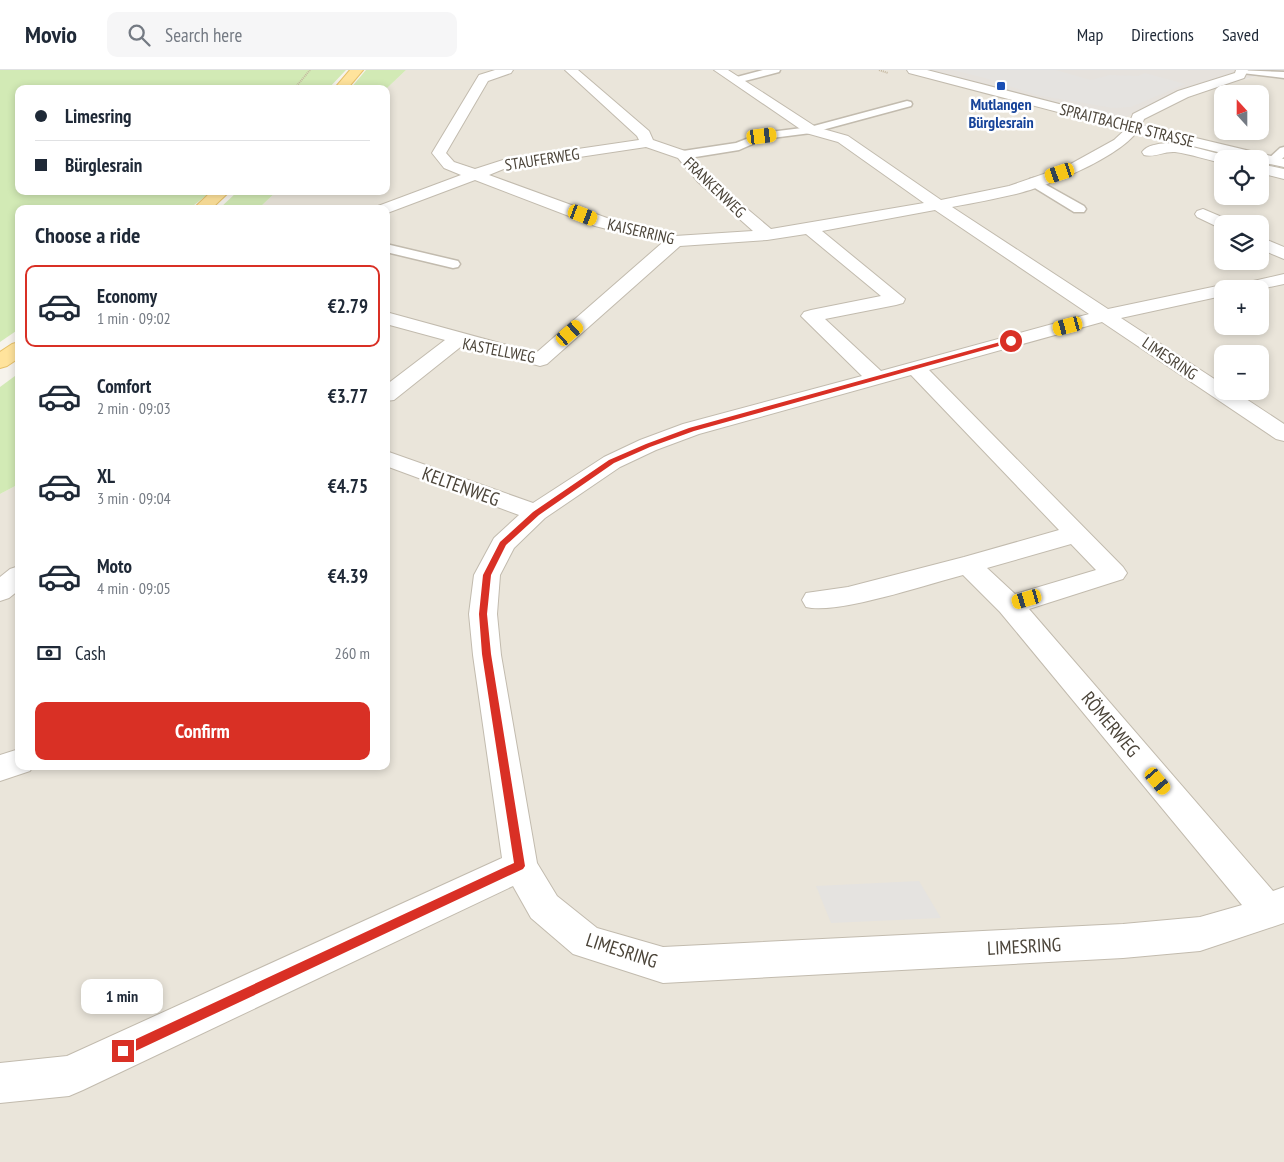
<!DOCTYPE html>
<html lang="en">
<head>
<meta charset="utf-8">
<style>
	body { margin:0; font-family:"PT Sans Narrow",sans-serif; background:#f6f6f7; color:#1f2937; height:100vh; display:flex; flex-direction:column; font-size:19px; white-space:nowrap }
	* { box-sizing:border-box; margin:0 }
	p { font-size:16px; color:#747a83 }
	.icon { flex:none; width:28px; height:28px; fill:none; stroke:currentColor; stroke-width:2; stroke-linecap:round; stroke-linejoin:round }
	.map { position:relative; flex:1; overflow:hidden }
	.drawer { position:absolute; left:15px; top:135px; width:375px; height:565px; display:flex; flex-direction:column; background:#fff; border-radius:10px; box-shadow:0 2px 8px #0003 }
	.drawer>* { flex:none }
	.guide { position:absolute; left:15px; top:15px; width:375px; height:110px; border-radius:10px; box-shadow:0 2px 8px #0003; display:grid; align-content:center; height:110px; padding:0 20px; background:#fff }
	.needle { width:32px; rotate:339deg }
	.fabs { position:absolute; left:1214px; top:15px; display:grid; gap:10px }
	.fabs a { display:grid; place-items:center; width:55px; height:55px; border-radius:10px; background:#fff; box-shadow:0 2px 8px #0003; font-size:25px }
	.end { position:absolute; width:22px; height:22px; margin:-11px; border:6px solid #d93025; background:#fff; box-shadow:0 0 0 2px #fff }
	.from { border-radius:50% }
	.bubble { position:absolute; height:35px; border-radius:10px; background:#fff; box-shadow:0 2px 8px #0003; font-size:16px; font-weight:700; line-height:35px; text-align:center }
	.car { position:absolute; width:15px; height:30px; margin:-15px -8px; border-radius:6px; box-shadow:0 0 4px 1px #0007; background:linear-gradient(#f5c518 24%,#345 0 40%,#f5c518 0 76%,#345 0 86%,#f5c518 0) }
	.guide b { display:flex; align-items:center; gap:18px; height:48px; font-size:19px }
	.guide b+b { border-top:1px solid #e0e1e3 }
	.guide i { width:12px; height:12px; background:#1f2937 }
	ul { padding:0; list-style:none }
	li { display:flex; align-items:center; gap:15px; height:82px; margin:0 10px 8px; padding:0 10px; border:2px solid transparent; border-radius:10px }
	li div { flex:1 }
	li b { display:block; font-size:19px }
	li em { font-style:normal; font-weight:700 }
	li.on { border-color:#d93025 }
	li>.icon { width:45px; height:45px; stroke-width:1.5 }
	h2 { padding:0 20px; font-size:22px; line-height:60px }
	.pay { display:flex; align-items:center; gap:12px; height:55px; padding:0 20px; font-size:19px }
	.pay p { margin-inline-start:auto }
	.cta { display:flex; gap:10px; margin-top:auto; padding:10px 20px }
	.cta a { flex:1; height:58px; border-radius:10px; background:#d93025; color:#fff; font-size:20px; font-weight:700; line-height:58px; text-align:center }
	header { display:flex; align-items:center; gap:30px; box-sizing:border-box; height:70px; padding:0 25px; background:#fff; border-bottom:1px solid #e0e1e3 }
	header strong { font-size:24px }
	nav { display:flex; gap:28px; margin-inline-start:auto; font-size:18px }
	.search { width:350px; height:45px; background:#f6f6f7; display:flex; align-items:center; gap:12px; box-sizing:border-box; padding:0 18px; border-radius:10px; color:#747a83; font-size:19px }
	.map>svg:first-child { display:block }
</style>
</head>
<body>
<header>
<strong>Movio</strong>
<div class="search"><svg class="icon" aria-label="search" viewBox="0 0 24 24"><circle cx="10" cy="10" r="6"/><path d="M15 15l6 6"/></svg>Search here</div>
<nav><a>Map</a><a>Directions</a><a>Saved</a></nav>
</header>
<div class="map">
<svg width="1284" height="1092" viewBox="0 0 1284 1092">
	<rect width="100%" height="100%" fill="#f6f3ec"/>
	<path fill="#eae5da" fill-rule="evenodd" d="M406,0h515l273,22 72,-18 18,4v1084h-1284v-668l19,-10v282h367v-557h-128l19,-18h109v-102zM1222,24h38v37h-38zM1222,89h38v37h-38zM1222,154h38v37h-38zM1222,219h38v37h-38zM1222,284h38v37h-38z"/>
	<polygon fill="#e6e2dd" points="921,0 1284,0 1284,8 1266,4 1194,22 1123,48"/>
	<g fill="#d2eab5">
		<polygon points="0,0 346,0 328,19 19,19 19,121 212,121 189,139 19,139 19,259 0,272"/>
		<polygon points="366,0 406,0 386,19 350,19"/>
		<polygon points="238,121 277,121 258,139 219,139"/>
		<polygon points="19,303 19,414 0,424 0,317"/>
	</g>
	<g fill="#e5e3e0">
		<polygon points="953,0 1056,0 1091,10 1110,5 1138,6 1145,3 1185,14 1131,37 1113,38 1036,25 985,8"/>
		<polygon points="919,811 941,848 831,853 816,816"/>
	</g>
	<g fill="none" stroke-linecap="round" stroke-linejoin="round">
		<defs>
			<g id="service">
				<polygon points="763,0 780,0 779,2 737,13 732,10 733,8"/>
				<polygon points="1237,0 1284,2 1284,8 1242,3"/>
				<polygon points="907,31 911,32 912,34 911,36 811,63 764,69 739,80 683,89 677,85 683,81 736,73 762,63 810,57"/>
				<polygon points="1284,77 1284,87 1277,93 1269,93 1267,90 1280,78"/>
				<polygon points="1034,108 1084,136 1086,139 1084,142 1074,142 1030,115 1028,112 1030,109"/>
				<polygon points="386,174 458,191 460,194 458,197 453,198 386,182"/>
			</g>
			<g id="minor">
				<path d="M495,0h18l-2,3 -23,8 -42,72 8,9 21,7 28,-9 136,-20 -2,-4 -72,-66h13l71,61 4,9 35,12 20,24 63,53 153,-26 -86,-61 -32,-9 -92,-63h14l88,57 32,9 93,64 68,-14 58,-20 47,-26 14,-13 5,-13 45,-23 57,-18 1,-3h12l-4,8 -56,19 -44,22c-9,34 -96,67 -128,75 -21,5 -43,9 -64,13l156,102 114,-24 5,2 57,-13v10l-24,5h-38v7l-101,22 101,66v7h12l50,33v17l-8,-2 -174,-117 -173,48 194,197 4,6 -4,6 -94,30 244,282 11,-4v36l-84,28 -77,7 -460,25 -90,-29 -42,-36 -18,-32 -430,204 -14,6 -69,7v-40l67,-7 435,-198 -29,-203 -4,-41 5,-39 20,-37 25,-23 -133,-49v-15l147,52 71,-46 36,-17 43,-16 179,-48 -61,-60 3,-4 7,-2 70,-14 -75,-62 -39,6 -87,6 -133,118 -7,2 -77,-21 -69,55 -8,1v-16l59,-45 -59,-16v-12l150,41 126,-110 -67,-17 -120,-46 -85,32 -4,1v-4h-10l2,-3 83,-31 -17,-7 -12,-15 47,-78zM646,77l32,11 20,24 55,49 -78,5 -68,-18 -118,-43 17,-7zM935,140l154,104 -208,57 -56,-52 71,-14 7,-2 2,-4 -83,-68zM911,305l148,155 -95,27 -116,30 -42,6 -4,7 4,7c31,8 122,-23 157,-32l37,37 242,293 -42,12 -77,7 -460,23 -66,-19 -40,-32 -20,-33 -36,-208 -4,-41 3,-39 14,-27 31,-30 75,-51 36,-17 43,-16zM1071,474l25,26 -81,24 -28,-26z"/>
				<path d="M1166,73l19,2 42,11 2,3h-7v4c-15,-3 -31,-9 -47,-11 -11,-1 -21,6 -31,3l-2,-3c5,-7 16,-8 24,-9z"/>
				<polygon points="1260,94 1284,99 1284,109 1260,103"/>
				<polygon points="1203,139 1229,150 1231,154 1222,154 1222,159 1197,147 1195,144 1197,141"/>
				<polygon points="1260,167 1284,177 1284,189 1260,179"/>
				<polygon points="19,496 19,520 9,528 0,531 0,507 10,499"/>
				<polygon points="19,679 19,696 33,696 30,701 0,711 0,685"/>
			</g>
			<polygon id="tertiary" points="907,0 927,0 1137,54 1284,89 1284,97 1260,92 1260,89 1247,89 1130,61 909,3"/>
			<g id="primary">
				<polygon points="350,0 363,0 347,19 334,19"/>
				<polygon points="212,121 230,121 211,139 193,139"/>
				<polygon points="19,272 19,288 7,296 0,298 0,282 12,274"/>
			</g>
		</defs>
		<use href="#service" stroke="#c2bbae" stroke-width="3"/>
		<use href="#minor" stroke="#c2bbae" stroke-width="2"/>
		<use href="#tertiary" stroke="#c2bbae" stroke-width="2"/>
		<use href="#primary" stroke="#e6c16a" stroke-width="2"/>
		<g stroke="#c4b79f" stroke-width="2" stroke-dasharray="1 1" stroke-linecap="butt">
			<polyline points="879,0 888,3"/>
			<polyline points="294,19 310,0"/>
		</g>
		<use href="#service" fill="#fff" fill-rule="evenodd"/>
		<use href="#minor" fill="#fff" fill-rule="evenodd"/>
		<use href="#tertiary" fill="#fff" fill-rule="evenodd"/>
		<use href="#primary" fill="#ffe39c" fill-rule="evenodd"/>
	</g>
	<polygon fill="#d93025" points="1011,269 1013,272 694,361 650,377 614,393 539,445 506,475 491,505 487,544 491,584 525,796 523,799 127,985 123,987 119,985 117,981 119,977 514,793 482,584 479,544 483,505 500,472 533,442 609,390 646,374 689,358"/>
	<rect fill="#1a4fb4" stroke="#fff" stroke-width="2" x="996" y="11" width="10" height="10" rx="2.5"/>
	<g text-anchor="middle" stroke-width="5" stroke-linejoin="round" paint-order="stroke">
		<g font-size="16" font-weight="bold" fill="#164399" stroke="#fff">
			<text x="1001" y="40">Mutlangen<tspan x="1001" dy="18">Bürglesrain</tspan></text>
		</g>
		<g font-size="16" fill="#4b4439" stroke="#fff">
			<text transform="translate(1127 55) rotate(14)" y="6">SPRAITBACHER STRASSE</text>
			<text transform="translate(542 89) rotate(-9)" y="6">STAUFERWEG</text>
			<text transform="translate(715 117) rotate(44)" y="6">FRANKENWEG</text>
			<text transform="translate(641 161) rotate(13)" y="6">KAISERRING</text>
			<text transform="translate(499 280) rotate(11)" y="6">KASTELLWEG</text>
			<text transform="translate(1170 288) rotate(34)" y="6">LIMESRING</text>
		</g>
		<g font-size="19" fill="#4b4439" stroke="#fff">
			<text transform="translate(461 416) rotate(20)" y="7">KELTENWEG</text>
			<text transform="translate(1111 654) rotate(50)" y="7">RÖMERWEG</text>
			<text transform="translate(1024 876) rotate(-3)" y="7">LIMESRING</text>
			<text transform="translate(622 880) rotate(18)" y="7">LIMESRING</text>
		</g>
	</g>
</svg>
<div class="fabs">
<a><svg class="needle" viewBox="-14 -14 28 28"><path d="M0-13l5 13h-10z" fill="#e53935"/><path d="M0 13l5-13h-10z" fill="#747a83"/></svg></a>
<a><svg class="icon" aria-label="locate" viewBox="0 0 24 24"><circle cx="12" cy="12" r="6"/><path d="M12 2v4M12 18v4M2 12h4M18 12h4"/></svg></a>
<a><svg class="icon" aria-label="layers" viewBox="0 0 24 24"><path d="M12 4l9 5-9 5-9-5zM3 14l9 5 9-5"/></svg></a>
<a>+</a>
<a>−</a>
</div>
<i class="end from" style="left:1011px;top:271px"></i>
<i class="end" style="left:123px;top:981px"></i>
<div class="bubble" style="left:81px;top:909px;width:82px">1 min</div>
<i class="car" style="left:762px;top:66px;rotate:83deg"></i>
<i class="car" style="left:1060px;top:103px;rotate:251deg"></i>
<i class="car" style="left:583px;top:145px;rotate:111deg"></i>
<i class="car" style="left:1068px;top:256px;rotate:255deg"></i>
<i class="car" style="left:570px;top:263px;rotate:49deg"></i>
<i class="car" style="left:1027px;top:529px;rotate:254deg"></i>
<i class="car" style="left:1158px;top:711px;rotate:140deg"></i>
<div class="guide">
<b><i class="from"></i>Limesring</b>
<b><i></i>Bürglesrain</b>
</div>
<section class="drawer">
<h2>Choose a ride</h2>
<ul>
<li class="on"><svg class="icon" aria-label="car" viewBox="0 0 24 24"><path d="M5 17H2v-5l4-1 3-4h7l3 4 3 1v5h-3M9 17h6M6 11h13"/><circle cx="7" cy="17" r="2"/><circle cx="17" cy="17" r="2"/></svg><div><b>Economy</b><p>1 min · 09:02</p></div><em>€2.79</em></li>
<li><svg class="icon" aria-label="car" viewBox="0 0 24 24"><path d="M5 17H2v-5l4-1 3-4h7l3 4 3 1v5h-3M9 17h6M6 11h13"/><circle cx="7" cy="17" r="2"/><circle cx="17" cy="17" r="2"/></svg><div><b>Comfort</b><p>2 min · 09:03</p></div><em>€3.77</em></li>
<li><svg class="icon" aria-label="car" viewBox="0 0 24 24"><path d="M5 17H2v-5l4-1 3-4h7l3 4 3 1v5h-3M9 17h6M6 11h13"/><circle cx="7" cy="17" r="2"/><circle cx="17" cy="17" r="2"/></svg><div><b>XL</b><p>3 min · 09:04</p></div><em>€4.75</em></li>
<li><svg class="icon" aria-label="car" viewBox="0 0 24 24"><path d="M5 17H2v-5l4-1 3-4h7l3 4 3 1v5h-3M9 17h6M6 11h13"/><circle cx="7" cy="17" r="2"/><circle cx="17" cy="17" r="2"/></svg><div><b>Moto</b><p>4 min · 09:05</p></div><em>€4.39</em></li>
</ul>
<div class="pay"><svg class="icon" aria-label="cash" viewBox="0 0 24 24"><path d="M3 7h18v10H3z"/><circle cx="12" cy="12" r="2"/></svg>Cash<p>260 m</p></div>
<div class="cta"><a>Confirm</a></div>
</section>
</div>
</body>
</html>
